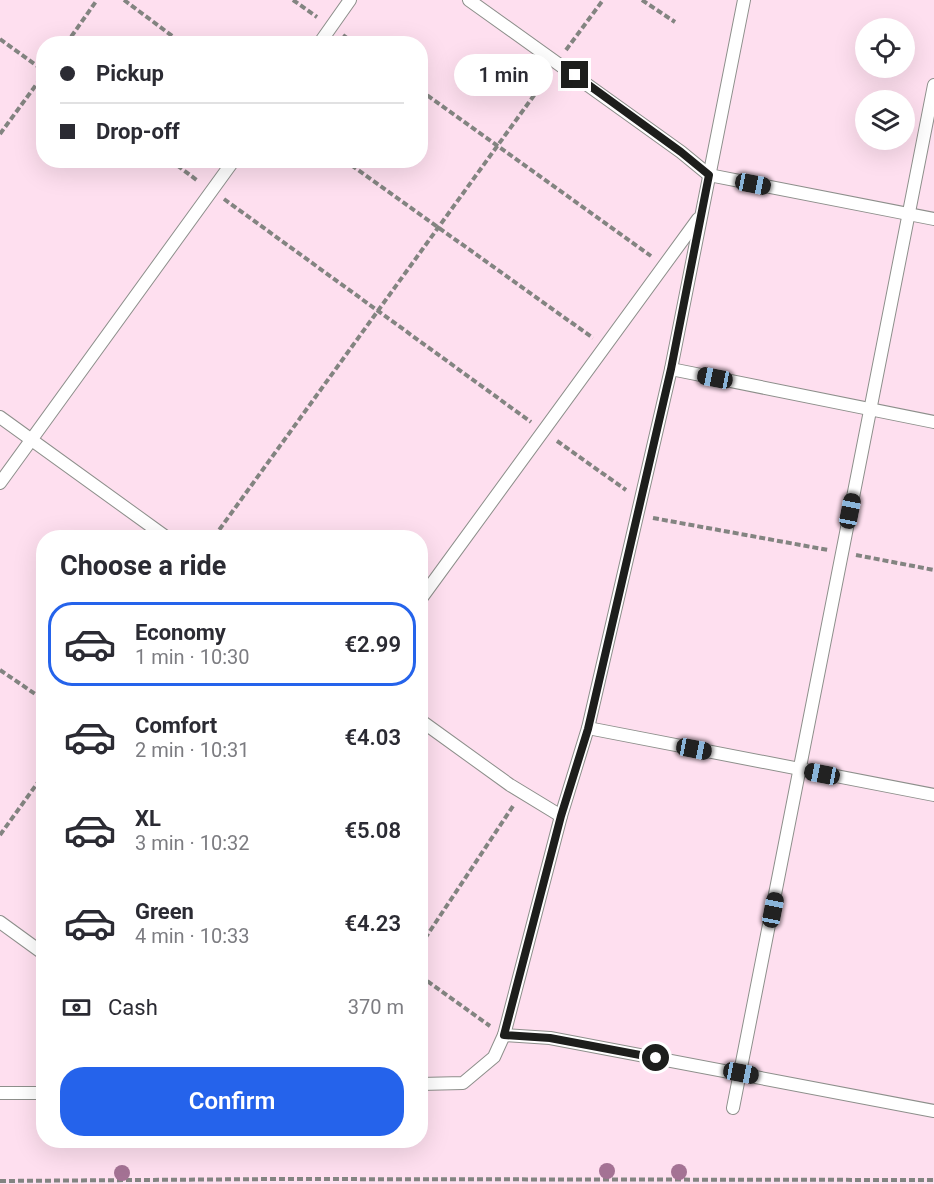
<!DOCTYPE html>
<html lang="en">
<head>
<meta charset="utf-8">
<style>
	body { margin:0; font-family:Roboto,sans-serif; background:#f7f7f7; color:#2b2b33; height:100vh; display:flex; flex-direction:column; font-size:22px; white-space:nowrap }
	* { box-sizing:border-box; margin:0 }
	p { font-size:20px; color:#7c7c81 }
	.icon { flex:none; width:33px; height:33px; fill:none; stroke:currentColor; stroke-width:2; stroke-linecap:round; stroke-linejoin:round }
	.map { position:relative; flex:1; overflow:hidden }
	.details { position:absolute; left:36px; top:530px; width:392px; height:618px; display:flex; flex-direction:column; background:#fff; border-radius:24px; box-shadow:0 6px 24px #0002 }
	.details>* { flex:none }
	.banner { position:absolute; left:36px; top:36px; width:392px; height:132px; border-radius:24px; box-shadow:0 6px 24px #0002; display:grid; align-content:center; height:132px; padding:0 24px; background:#fff }
	.tools { position:absolute; left:855px; top:18px; display:grid; gap:12px }
	.tools a { display:grid; place-items:center; width:60px; height:60px; border-radius:50%; background:#fff; box-shadow:0 6px 24px #0002; font-size:30px }
	.end { position:absolute; width:27px; height:27px; margin:-14px; border:8px solid #1d1e1c; background:#fff; box-shadow:0 0 0 3px #fff }
	.from { border-radius:50% }
	.bubble { position:absolute; height:42px; border-radius:21px; background:#fff; box-shadow:0 6px 24px #0002; font-size:20px; font-weight:600; line-height:42px; text-align:center }
	.car { position:absolute; width:18px; height:36px; margin:-18px -9px; border-radius:8px; box-shadow:0 0 4px 2px #0007; background:linear-gradient(#222 24%,#8ab4d8 0 40%,#222 0 76%,#8ab4d8 0 86%,#222 0) }
	.banner b { display:flex; align-items:center; gap:21px; height:57px; font-size:22px }
	.banner b+b { border-top:2px solid #e1e1e2 }
	.banner i { width:15px; height:15px; background:#2b2b33 }
	ul { padding:0; list-style:none }
	li { display:flex; align-items:center; gap:18px; height:84px; margin:0 12px 9px; padding:0 12px; border:3px solid transparent; border-radius:24px }
	li div { flex:1 }
	li b { display:block; font-size:22px }
	li em { font-style:normal; font-weight:600 }
	li.selected { border-color:#2563eb }
	li>.icon { width:54px; height:54px; stroke-width:1.5 }
	h2 { padding:0 24px; font-size:27px; line-height:72px }
	.pay { display:flex; align-items:center; gap:15px; height:66px; padding:0 24px; font-size:22px }
	.pay p { margin-inline-start:auto }
	.action { display:flex; gap:12px; margin-top:auto; padding:12px 24px }
	.action a { flex:1; height:69px; border-radius:24px; background:#2563eb; color:#fff; font-size:24px; font-weight:600; line-height:69px; text-align:center }
	.map>svg:first-child { display:block }
</style>
</head>
<body>
<div class="map">
<svg width="934" height="1184" viewBox="0 0 934 1184">
	<rect width="100%" height="100%" fill="#fbfcf8"/>
	<path fill="#fedfef" fill-rule="evenodd" d="M0,0h934v1184h-934zM866,28h38v40h-38zM44,44h376v116h-376zM866,100h38v40h-38zM44,537h376v603h-376z"/>
	<g fill="none" stroke-linecap="round" stroke-linejoin="round">
		<defs>
			<g id="service">
				<polyline points="469,0 681,152 709,175 934,219"/>
				<polyline points="319,44 350,0"/>
				<polyline points="671,369 934,422"/>
				<polyline points="0,417 166,537"/>
				<polyline points="0,483 234,160"/>
				<polyline points="420,600 698,219"/>
				<polyline points="420,720 510,785 561,816"/>
				<polyline points="588,728 934,795"/>
				<polyline points="0,922 44,954"/>
				<polyline points="504,1035 550,1038 934,1111"/>
				<polyline points="420,1084 463,1083 494,1057 504,1035 561,816 588,728 637,516 671,369 744,0"/>
				<polyline points="0,1093 44,1093"/>
				<polyline points="733,1108 934,85"/>
			</g>
		</defs>
		<use href="#service" stroke="#8d8f8b" stroke-width="14"/>
		<g stroke="#838481" stroke-width="4" stroke-dasharray="6 3" stroke-linecap="butt">
			<polyline points="124,0 183,44"/>
			<polyline points="293,0 317,17"/>
			<polyline points="642,0 675,22"/>
			<polyline points="343,35 355,44"/>
			<polyline points="0,39 44,71"/>
			<polyline points="66,44 97,0"/>
			<polyline points="566,50 603,0"/>
			<polyline points="420,90 651,256"/>
			<polyline points="0,134 44,74"/>
			<polyline points="170,160 198,181"/>
			<polyline points="344,160 593,338"/>
			<polyline points="224,199 531,422"/>
			<polyline points="557,441 626,490"/>
			<polyline points="653,518 828,550"/>
			<polyline points="214,537 548,76"/>
			<polyline points="856,555 934,570"/>
			<polyline points="0,670 44,700"/>
			<polyline points="0,835 44,774"/>
			<polyline points="420,946 513,806"/>
			<polyline points="420,976 490,1026"/>
			<polyline points="0,1181 276,1179 934,1180"/>
		</g>
		<use href="#service" stroke="#fff" stroke-width="12"/>
	</g>
	<g fill="#a47294">
		<circle cx="607" cy="1171" r="8"/>
		<circle cx="679" cy="1172" r="8"/>
		<circle cx="122" cy="1173" r="8"/>
	</g>
	<g fill="none" stroke-linecap="round" stroke-linejoin="round">
		<polyline stroke="#1d1e1c" stroke-width="8" points="575,75 681,152 709,175 671,369 588,729 561,816 504,1035 550,1038 656,1058"/>
	</g>
</svg>
<div class="tools">
<a><svg class="icon" aria-label="locate" viewBox="0 0 24 24"><circle cx="12" cy="12" r="6"/><path d="M12 2v4M12 18v4M2 12h4M18 12h4"/></svg></a>
<a><svg class="icon" aria-label="layers" viewBox="0 0 24 24"><path d="M12 4l9 5-9 5-9-5zM3 14l9 5 9-5"/></svg></a>
</div>
<i class="end from" style="left:656px;top:1058px"></i>
<i class="end" style="left:575px;top:75px"></i>
<div class="bubble" style="left:454px;top:54px;width:99px">1 min</div>
<i class="car" style="left:753px;top:184px;rotate:101deg"></i>
<i class="car" style="left:715px;top:378px;rotate:281deg"></i>
<i class="car" style="left:850px;top:511px;rotate:11deg"></i>
<i class="car" style="left:694px;top:749px;rotate:101deg"></i>
<i class="car" style="left:822px;top:774px;rotate:281deg"></i>
<i class="car" style="left:773px;top:910px;rotate:11deg"></i>
<i class="car" style="left:741px;top:1073px;rotate:101deg"></i>
<div class="banner">
<b><i class="from"></i>Pickup</b>
<b><i></i>Drop-off</b>
</div>
<section class="details">
<h2>Choose a ride</h2>
<ul>
<li class="selected"><svg class="icon" aria-label="car" viewBox="0 0 24 24"><path d="M5 17H2v-5l4-1 3-4h7l3 4 3 1v5h-3M9 17h6M6 11h13"/><circle cx="7" cy="17" r="2"/><circle cx="17" cy="17" r="2"/></svg><div><b>Economy</b><p>1 min · 10:30</p></div><em>€2.99</em></li>
<li><svg class="icon" aria-label="car" viewBox="0 0 24 24"><path d="M5 17H2v-5l4-1 3-4h7l3 4 3 1v5h-3M9 17h6M6 11h13"/><circle cx="7" cy="17" r="2"/><circle cx="17" cy="17" r="2"/></svg><div><b>Comfort</b><p>2 min · 10:31</p></div><em>€4.03</em></li>
<li><svg class="icon" aria-label="car" viewBox="0 0 24 24"><path d="M5 17H2v-5l4-1 3-4h7l3 4 3 1v5h-3M9 17h6M6 11h13"/><circle cx="7" cy="17" r="2"/><circle cx="17" cy="17" r="2"/></svg><div><b>XL</b><p>3 min · 10:32</p></div><em>€5.08</em></li>
<li><svg class="icon" aria-label="car" viewBox="0 0 24 24"><path d="M5 17H2v-5l4-1 3-4h7l3 4 3 1v5h-3M9 17h6M6 11h13"/><circle cx="7" cy="17" r="2"/><circle cx="17" cy="17" r="2"/></svg><div><b>Green</b><p>4 min · 10:33</p></div><em>€4.23</em></li>
</ul>
<div class="pay"><svg class="icon" aria-label="cash" viewBox="0 0 24 24"><path d="M3 7h18v10H3z"/><circle cx="12" cy="12" r="2"/></svg>Cash<p>370 m</p></div>
<div class="action"><a>Confirm</a></div>
</section>
</div>
</body>
</html>
